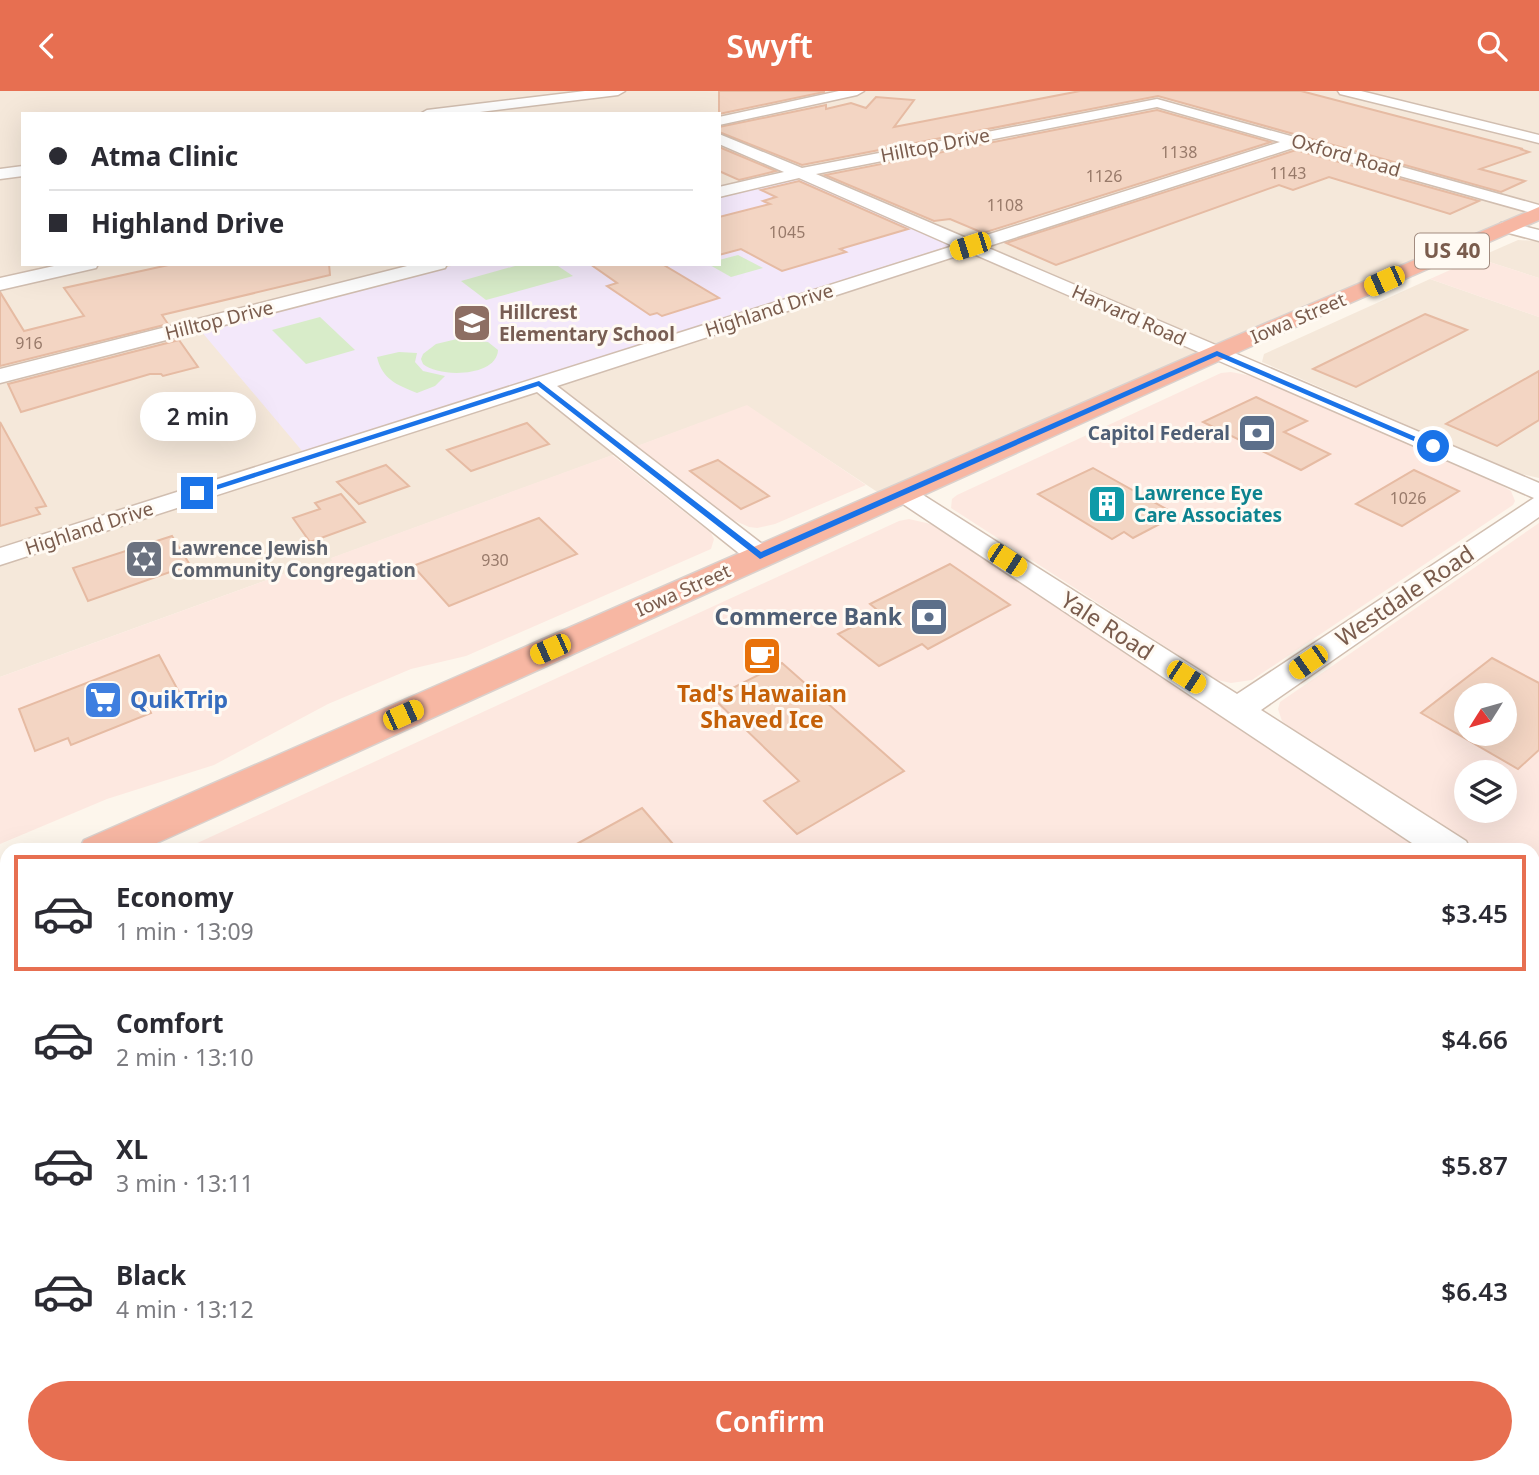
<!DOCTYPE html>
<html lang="en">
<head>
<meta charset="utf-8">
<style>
	body { margin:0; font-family:"Noto Sans",sans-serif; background:#f2f2f3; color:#2b2b33; height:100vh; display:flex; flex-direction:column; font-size:26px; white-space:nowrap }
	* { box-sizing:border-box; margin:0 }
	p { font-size:23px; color:#7c7c81 }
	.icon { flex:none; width:38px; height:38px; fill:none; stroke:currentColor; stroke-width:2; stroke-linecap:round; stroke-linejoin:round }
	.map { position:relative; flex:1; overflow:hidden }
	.details { position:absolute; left:0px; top:752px; width:1540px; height:632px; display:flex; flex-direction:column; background:#fff; border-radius:21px 21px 0 0; box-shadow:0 7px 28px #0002 }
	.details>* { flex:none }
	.banner { position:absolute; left:21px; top:21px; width:700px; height:154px; border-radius:0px; box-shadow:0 7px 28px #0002; display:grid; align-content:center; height:154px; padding:0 28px; background:#fff }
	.needle { width:46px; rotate:233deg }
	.controls { position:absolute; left:1454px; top:592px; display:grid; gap:14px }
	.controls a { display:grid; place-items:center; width:63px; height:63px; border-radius:50%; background:#fff; box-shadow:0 7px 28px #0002; font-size:35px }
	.end { position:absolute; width:32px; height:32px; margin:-16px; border:9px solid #1a73e8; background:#fff; box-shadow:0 0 0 4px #fff }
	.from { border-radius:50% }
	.bubble { position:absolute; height:49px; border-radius:24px; background:#fff; box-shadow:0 7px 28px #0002; font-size:23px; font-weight:600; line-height:49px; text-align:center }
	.car { position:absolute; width:21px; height:42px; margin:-21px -10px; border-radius:9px; box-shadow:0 0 5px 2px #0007; background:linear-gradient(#f5c518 24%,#345 0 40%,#f5c518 0 76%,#345 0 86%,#f5c518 0) }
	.banner b { display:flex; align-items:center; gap:24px; height:66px; font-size:26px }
	.banner b+b { border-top:2px solid #e1e1e2 }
	.banner i { width:18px; height:18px; background:#2b2b33 }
	ul { padding:12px 0 0; list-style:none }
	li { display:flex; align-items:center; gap:21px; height:116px; margin:0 14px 10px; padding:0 14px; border:4px solid transparent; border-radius:0px }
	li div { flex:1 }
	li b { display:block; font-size:26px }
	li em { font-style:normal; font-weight:600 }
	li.selected { border-color:#e76f51 }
	li>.icon { width:63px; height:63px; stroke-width:1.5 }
	.action { display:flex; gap:14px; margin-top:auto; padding:14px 28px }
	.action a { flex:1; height:80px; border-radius:42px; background:#e76f51; color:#fff; font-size:28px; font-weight:600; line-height:80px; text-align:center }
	header { display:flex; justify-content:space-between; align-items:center; height:91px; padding:0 28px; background:#e76f51; color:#fff; font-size:32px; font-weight:600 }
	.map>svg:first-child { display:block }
</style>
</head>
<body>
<header><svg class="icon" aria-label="back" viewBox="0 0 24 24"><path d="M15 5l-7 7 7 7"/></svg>Swyft<svg class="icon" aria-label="search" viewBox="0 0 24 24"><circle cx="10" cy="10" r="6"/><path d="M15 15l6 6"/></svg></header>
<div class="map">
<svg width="1539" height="1384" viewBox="0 0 1539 1384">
	<rect width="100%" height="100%" fill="#fdf6ec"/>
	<g fill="#f5e8da" fill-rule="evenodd">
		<path d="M0,0h1539v122l-651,286 -141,-93 -415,152 1,3 -19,7 -3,-4 -311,113zM23,23h696v150h-696z"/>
		<polygon points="1518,149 1539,150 1539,187 1477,167"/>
		<polygon points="1430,188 1539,226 1539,387 1518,382 1262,271 1264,263"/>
		<polygon points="1533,830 1539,834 1539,1263 1533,1258"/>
	</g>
	<g fill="#fde8e0" fill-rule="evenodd">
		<polygon points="1477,167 1539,187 1539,226 1430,188"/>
		<polygon points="1231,281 1252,285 1495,391 1511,400 1515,410 1513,414 1252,589 1231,592 1217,589 951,417 952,408 957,404 1221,282"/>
		<polygon points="747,314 866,394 775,433 757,437 749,436 731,428 637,355"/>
		<polygon points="612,364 711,442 714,448 711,458 466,565 411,578 328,613 214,674 107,708 0,753 0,586 311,473 314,477 332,470 331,467"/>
		<polygon points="909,428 935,434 1426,760 180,760 899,430"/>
		<path d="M1539,432v365l-6,-4v-33l-52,-1 -190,-122 -9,-7 -4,-12 2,-7zM1466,604h39v38h-39zM1466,681h39v38h-39z"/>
		<polygon points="7,839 7,1377 1533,1377 1533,1258 1539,1263 1539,1384 0,1384 0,842"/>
	</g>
	<polygon fill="#f3e8fa" points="790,89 807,90 946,151 948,155 303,361 201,240 459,173 719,173 719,107"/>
	<g fill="#d8ecc9">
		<polygon points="738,164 763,177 731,186 708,173 719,173 719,169"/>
		<polygon points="522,173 555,173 573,185 486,209 461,190"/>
		<polygon points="320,226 355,259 306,273 272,239"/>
		<path d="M457,248l31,3 10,8c-1,27 -59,28 -75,14l-2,-5 2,-5 13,-10z"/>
		<path d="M399,261l18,1 -2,9 8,9 22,5 -10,10 -18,7c-20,-8 -35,-14 -40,-36z"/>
	</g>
	<g fill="#f3d5c3" stroke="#e6bba3" stroke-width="2" fill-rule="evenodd">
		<polygon points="719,0 824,0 824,1 719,23"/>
		<polygon points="1080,0 1301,0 1523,58 1520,58 1529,61 1480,78 1525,90 1501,101 1158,5 802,74 719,41 719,36 826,14 826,18 851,12 866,17 876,6 914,9 894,36"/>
		<polygon points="1157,19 1271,51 983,142 950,128 934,130 825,84"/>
		<polygon points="719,56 776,80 739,89 719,80"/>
		<polygon points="1296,59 1479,110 1450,123 1329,86 1293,99 1279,94 1056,174 1006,152"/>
		<polygon points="799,90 908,138 840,158 846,161 782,180 741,158 719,164 719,126 770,113 763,110 776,106 761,99"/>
		<polygon points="173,173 329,173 330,184 162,224 168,233 0,275 0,201 24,240 84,225 64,197"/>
		<polygon points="590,173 662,173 719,207 662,225 657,222 650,224 607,195 617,192"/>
		<polygon points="1425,223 1467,239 1356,296 1313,278"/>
		<polygon points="179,249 198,276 163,285 161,283 150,283 21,321 8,293"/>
		<polygon points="1539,280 1539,329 1497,355 1446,333"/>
		<polygon points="1256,306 1307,330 1284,341 1330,363 1301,379 1203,331"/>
		<polygon points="0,331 46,415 36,417 40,423 0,435"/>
		<polygon points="527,332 549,353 471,380 447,359"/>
		<polygon points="718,369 769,405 741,418 690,380"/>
		<polygon points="386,374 409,395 359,413 337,391"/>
		<polygon points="1093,377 1177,424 1133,447 1124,441 1112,448 1038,403"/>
		<polygon points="1414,379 1459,400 1402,435 1356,413"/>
		<polygon points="341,403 365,431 310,451 293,427 320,418 315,412"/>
		<polygon points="539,427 577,463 449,515 413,475"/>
		<polygon points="172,445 190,474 88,510 73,477"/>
		<polygon points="950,473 1010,514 928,558 922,553 879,575 838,543 881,522 870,513"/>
		<polygon points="159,564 180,603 148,616 151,622 71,654 68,647 35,660 19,618"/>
		<path d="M1492,567l47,25v67l-21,19 -97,-56zM1466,604h39v38h-39z"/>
		<polygon points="782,572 904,680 797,743 764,710 799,690 713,607"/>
		<polygon points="642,717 679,760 564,760"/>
	</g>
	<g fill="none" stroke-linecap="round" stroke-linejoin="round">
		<defs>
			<g id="street">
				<polygon points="585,0 625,0 618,4 464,23 420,23 427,19"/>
				<polygon points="839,0 864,0 857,4 719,34 719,26"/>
				<polygon points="1338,0 1361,0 1539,44 1539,52 1340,3"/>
				<path d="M1157,8l382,106v10l-243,-68 -310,100 553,236v34l-278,193 205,131 5,10h-47l-530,-353 -4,-5 4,-5 9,-3 9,3 325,206 297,-196 -565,-246 -412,134 213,164 4,6 -4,6 -10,2 -10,-2 -213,-170 -537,173v-17l953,-302 -154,-68 -80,19v-10l65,-15 -65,-28v-10l83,34zM1157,16l123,35 -309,98 -155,-66z"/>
				<polygon points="23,75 23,85 0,88 0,78"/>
				<polygon points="1507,131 1539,139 1539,150 1501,140 1498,136 1501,132"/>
				<polygon points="63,173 98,173 96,177 0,199 0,187"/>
				<polygon points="415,173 447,173 445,177 0,292 0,278"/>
				<polygon points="1533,796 1539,798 1539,832 1533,830"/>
			</g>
			<g id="highway">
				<polygon points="1539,116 1539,129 1245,258 139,760 78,760 84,749 1229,248"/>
				<polygon points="7,783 7,818 0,820 0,785"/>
			</g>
		</defs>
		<use href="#street" stroke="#d1beb0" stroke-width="3"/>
		<use href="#highway" stroke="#dad1cd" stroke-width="3"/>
		<use href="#street" fill="#fff" fill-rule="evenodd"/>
		<use href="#highway" fill="#f7b7a3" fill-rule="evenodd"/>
	</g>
	<polygon fill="#1a73e8" points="1217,260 1437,355 1430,357 1217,265 760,468 538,295 200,404 192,402 539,290 761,461"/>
	<defs>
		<symbol id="school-square" viewBox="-11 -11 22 22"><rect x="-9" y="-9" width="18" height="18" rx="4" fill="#8d6e63" stroke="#fffaf3"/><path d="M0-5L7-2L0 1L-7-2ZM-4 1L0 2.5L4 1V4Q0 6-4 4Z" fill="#fff"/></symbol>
		<symbol id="bank-square" viewBox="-11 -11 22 22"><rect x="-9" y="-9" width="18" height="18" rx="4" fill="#5c6f8a" stroke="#fffaf3"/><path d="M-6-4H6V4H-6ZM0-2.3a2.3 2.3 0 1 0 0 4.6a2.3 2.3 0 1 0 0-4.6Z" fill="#fff"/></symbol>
		<symbol id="building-square" viewBox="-11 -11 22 22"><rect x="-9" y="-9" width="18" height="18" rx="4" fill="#0f9aa8" stroke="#fffaf3"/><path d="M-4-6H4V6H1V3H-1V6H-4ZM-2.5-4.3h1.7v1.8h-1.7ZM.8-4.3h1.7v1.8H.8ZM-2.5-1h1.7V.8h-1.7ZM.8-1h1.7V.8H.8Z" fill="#fff"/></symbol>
		<symbol id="synagogue-square" viewBox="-11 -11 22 22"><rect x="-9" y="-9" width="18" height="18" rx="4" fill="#6b7280" stroke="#fffaf3"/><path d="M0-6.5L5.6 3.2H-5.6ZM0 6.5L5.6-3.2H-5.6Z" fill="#fff"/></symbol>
		<symbol id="cafe-square" viewBox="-11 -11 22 22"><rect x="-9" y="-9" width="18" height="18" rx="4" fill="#e8710a" stroke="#fffaf3"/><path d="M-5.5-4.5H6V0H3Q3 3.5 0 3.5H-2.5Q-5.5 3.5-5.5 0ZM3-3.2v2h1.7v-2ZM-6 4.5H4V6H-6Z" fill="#fff"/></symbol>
		<symbol id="supermarket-square" viewBox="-11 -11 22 22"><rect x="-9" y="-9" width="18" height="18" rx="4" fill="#3f7fe0" stroke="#fffaf3"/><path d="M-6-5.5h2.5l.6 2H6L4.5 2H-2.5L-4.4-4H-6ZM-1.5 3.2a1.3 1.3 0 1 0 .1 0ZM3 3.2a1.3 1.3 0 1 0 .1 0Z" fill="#fff"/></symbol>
	</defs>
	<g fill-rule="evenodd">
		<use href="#school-square" x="450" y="210" width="44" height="44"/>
		<use href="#bank-square" x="1235" y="320" width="44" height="44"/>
		<use href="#building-square" x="1085" y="391" width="44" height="44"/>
		<use href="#synagogue-square" x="122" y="446" width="44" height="44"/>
		<use href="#bank-square" x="907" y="504" width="44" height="44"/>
		<use href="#cafe-square" x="740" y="543" width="44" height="44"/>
		<use href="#supermarket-square" x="81" y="587" width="44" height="44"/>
	</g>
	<g text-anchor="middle" stroke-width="6" stroke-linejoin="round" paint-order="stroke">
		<g font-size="16" fill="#987a6a">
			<text x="1179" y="67">1138</text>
			<text x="1288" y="88">1143</text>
			<text x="1104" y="91">1126</text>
			<text x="1005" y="120">1108</text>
			<text x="787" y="147">1045</text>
			<text x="29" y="258">916</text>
			<text x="1408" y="413">1026</text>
			<text x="495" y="475">930</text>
		</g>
		<g font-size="19" fill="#7a5c4d" stroke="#fffaf3">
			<text transform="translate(935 54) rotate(-11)" y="7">Hilltop Drive</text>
			<text transform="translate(1346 64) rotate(16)" y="7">Oxford Road</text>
			<text transform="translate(769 219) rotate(-18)" y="7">Highland Drive</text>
			<text transform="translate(1129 224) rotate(24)" y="7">Harvard Road</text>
			<text transform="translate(1298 227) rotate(-23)" y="7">Iowa Street</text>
			<text transform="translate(219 229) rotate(-14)" y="7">Hilltop Drive</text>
			<text transform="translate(89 437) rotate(-18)" y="7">Highland Drive</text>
			<text transform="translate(683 499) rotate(-24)" y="7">Iowa Street</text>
		</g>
		<g font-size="19" font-weight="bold" fill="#785e54" stroke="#fffaf3" text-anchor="start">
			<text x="499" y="228">Hillcrest<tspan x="499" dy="22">Elementary School</tspan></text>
		</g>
		<g font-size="19" font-weight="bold" fill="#4e5e75" stroke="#fffaf3" text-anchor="end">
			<text x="1230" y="349">Capitol Federal</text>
		</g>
		<g font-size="19" font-weight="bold" fill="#0d838f" stroke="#fffaf3" text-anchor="start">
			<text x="1134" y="409">Lawrence Eye<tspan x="1134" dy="22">Care Associates</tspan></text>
		</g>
		<g font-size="19" font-weight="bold" fill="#5b616d" stroke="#fffaf3" text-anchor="start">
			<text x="171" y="464">Lawrence Jewish<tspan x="171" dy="22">Community Congregation</tspan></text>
		</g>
		<rect fill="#fffaf3" stroke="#a28b7f" stroke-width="2" x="1415" y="142.5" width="74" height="35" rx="5"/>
		<g font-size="21" font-weight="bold" fill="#7a5c4d">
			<text x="1452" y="167">US 40</text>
		</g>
		<g font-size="23" fill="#7a5c4d" stroke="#fffaf3">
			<text transform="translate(1405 505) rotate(-34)" y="8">Westdale Road</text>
			<text transform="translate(1107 535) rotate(33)" y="8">Yale Road</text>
		</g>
		<g font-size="23" font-weight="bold" fill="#4e5e75" stroke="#fffaf3" text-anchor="end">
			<text x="902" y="534">Commerce Bank</text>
		</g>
		<g font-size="23" font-weight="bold" fill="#c56008" stroke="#fffaf3">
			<text x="762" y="611">Tad's Hawaiian<tspan x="762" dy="26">Shaved Ice</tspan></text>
		</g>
		<g font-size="23" font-weight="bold" fill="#366cbe" stroke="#fffaf3" text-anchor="start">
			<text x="130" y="617">QuikTrip</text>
		</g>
	</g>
</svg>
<div class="controls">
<a><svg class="needle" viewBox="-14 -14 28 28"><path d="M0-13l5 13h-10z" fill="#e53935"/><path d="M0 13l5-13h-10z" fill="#7c7c81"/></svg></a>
<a><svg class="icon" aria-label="layers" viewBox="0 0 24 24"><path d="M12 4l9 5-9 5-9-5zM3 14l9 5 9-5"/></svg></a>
</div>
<i class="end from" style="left:1433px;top:355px"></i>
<i class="end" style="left:197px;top:402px"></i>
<div class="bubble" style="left:140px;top:301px;width:116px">2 min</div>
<i class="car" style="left:970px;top:155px;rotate:252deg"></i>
<i class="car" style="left:1384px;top:190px;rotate:246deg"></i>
<i class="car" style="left:1007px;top:469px;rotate:123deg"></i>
<i class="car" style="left:550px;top:558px;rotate:246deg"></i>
<i class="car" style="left:1308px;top:571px;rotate:235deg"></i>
<i class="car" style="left:1186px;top:586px;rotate:123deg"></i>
<i class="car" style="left:403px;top:624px;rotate:66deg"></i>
<div class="banner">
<b><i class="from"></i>Atma Clinic</b>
<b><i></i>Highland Drive</b>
</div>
<section class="details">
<ul>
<li class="selected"><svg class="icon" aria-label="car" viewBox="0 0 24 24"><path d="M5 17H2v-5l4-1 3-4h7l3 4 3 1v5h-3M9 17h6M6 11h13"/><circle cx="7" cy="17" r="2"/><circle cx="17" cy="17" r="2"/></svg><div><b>Economy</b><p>1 min · 13:09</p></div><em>$3.45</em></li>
<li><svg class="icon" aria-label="car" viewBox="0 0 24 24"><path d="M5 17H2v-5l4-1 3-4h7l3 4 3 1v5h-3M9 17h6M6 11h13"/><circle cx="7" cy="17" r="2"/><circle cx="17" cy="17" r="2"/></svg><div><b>Comfort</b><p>2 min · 13:10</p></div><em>$4.66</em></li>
<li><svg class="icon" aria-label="car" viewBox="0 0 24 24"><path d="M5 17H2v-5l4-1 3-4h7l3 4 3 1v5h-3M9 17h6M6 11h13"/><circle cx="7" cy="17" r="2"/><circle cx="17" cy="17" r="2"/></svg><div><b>XL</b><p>3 min · 13:11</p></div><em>$5.87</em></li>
<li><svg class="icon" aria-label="car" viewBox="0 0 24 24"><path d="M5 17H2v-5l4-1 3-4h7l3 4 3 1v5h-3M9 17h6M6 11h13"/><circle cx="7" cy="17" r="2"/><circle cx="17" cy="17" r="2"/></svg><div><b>Black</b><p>4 min · 13:12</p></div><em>$6.43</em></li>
</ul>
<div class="action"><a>Confirm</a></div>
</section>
</div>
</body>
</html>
